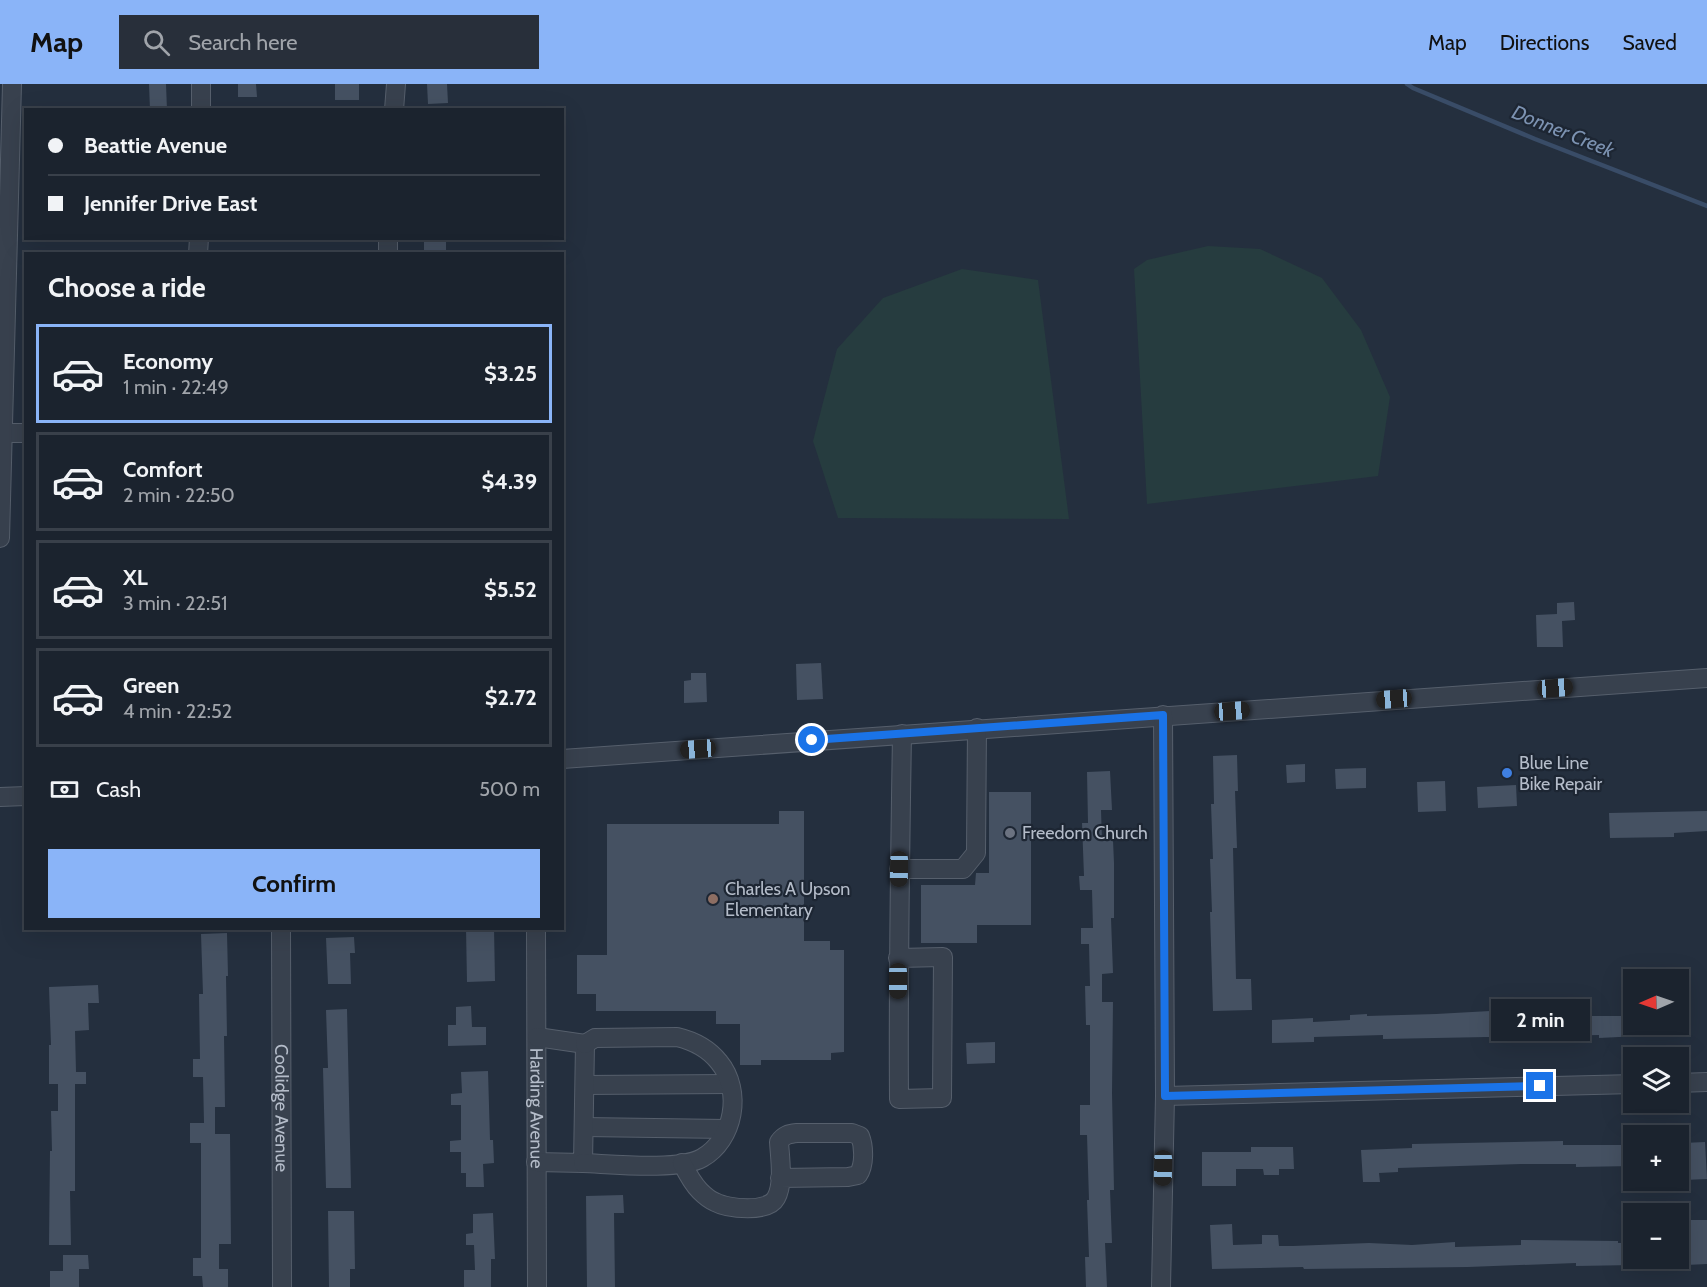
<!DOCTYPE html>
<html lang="en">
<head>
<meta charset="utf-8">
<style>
	body { margin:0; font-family:Cabin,sans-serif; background:#282f3a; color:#f1f3f6; height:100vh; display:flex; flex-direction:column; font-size:22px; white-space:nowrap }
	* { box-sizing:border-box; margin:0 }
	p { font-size:20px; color:#a0a4aa }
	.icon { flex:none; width:33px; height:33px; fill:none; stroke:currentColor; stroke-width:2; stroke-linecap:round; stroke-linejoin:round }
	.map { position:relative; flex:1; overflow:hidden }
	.drawer { position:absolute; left:24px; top:168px; width:540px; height:678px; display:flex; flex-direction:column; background:#1b232e; border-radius:0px; box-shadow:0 6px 24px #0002,0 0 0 2px #39404a }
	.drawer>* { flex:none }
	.hud { position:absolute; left:24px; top:24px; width:540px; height:132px; border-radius:0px; box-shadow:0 6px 24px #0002,0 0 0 2px #39404a; display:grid; align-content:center; height:132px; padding:0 24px; background:#1b232e }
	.needle { width:39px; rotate:268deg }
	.fabs { position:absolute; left:1623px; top:885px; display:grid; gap:12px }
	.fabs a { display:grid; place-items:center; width:66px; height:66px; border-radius:0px; background:#1b232e; box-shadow:0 6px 24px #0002,0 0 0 2px #39404a; font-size:30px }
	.end { position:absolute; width:27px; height:27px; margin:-14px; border:8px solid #1a73e8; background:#fff; box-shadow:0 0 0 3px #fff }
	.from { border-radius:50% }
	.bubble { position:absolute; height:42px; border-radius:0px; background:#1b232e; box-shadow:0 6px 24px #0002,0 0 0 2px #39404a; font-size:20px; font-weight:700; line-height:42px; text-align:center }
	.car { position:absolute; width:18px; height:36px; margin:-18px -9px; border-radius:8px; box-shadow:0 0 4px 2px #0007; background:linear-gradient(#222 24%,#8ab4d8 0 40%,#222 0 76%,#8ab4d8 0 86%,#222 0) }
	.hud b { display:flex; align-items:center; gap:21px; height:57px; font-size:22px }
	.hud b+b { border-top:2px solid #39404a }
	.hud i { width:15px; height:15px; background:#f1f3f6 }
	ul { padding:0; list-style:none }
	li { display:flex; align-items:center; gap:18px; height:99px; margin:0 12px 9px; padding:0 12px; border:3px solid #39404a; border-radius:0px }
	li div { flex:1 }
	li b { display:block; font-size:22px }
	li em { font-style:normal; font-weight:700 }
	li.active { border-color:#8ab4f8 }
	li>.icon { width:54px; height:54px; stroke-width:1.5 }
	h2 { padding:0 24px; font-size:27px; line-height:72px }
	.pay { display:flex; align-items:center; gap:15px; height:66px; padding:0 24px; font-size:22px }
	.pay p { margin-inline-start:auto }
	.primary-button { display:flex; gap:12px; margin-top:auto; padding:12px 24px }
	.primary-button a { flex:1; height:69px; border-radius:0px; background:#8ab4f8; color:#111; font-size:24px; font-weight:700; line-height:69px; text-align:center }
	header { display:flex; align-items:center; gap:36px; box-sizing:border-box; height:84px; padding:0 30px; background:#8ab4f8; color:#111 }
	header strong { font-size:28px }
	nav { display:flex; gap:33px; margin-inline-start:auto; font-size:21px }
	.search { width:420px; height:54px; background:#282f3a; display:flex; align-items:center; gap:15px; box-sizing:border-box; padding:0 21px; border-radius:0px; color:#a0a4aa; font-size:22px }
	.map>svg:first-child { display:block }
</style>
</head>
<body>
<header>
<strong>Map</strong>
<div class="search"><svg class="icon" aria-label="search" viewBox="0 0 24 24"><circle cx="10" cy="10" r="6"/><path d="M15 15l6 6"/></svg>Search here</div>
<nav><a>Map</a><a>Directions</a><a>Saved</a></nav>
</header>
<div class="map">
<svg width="1707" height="1203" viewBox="0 0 1707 1203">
	<rect width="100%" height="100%" fill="#242f3e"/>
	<g fill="#263c3f">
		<polygon points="1208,162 1260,165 1322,194 1361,246 1390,313 1378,392 1147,420 1134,185 1147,176"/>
		<polygon points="962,185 1038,196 1069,435 838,434 813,357 837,265 883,214"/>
	</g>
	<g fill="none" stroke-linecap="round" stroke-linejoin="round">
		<polyline stroke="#394c67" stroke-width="4.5" points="1407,0 1413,4 1535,55 1707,122"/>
	</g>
	<g fill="#455162">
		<polygon points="149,0 166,0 167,26 150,26"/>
		<polygon points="238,0 256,0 257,13 238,13"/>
		<rect x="335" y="0" width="24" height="16"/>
		<polygon points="427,0 447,0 448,19 428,20"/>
		<polygon points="424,154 446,154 446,168 424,169"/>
		<polygon points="1574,518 1575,536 1562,537 1563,563 1537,563 1536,531 1557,530 1557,519"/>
		<polygon points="821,579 823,615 797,616 796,580"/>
		<polygon points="691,589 706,589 707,618 684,619 684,597 691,596"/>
		<polygon points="1237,671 1238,707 1235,707 1237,764 1233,764 1236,895 1251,895 1252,926 1213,927 1210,828 1212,828 1210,775 1213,775 1211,720 1214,720 1213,672"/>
		<polygon points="1305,680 1305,698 1287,699 1286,681"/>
		<polygon points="1366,684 1366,704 1336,705 1335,685"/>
		<polygon points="1110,687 1112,726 1101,726 1102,757 1113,756 1114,779 1114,834 1111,834 1113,889 1102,890 1102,918 1113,918 1112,1009 1114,1106 1110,1106 1112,1159 1105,1159 1107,1203 1086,1203 1085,1173 1089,1173 1087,1116 1089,1116 1087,1051 1080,1051 1080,1021 1090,1021 1090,941 1086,941 1085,902 1090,902 1089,860 1081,860 1081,844 1093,844 1092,806 1080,806 1079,792 1084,792 1082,739 1088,739 1087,688"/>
		<polygon points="1445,697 1446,727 1418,728 1417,698"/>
		<polygon points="1516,701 1517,722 1478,724 1477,703"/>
		<polygon points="989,708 1031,708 1031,841 977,841 977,859 921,859 921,801 975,801 976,789 989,789"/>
		<polygon points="779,727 804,727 804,857 830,857 830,866 844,866 844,968 831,969 831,976 761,976 761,981 740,981 740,940 716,940 716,927 596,927 596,910 577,910 577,871 607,871 607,740 779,740"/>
		<polygon points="1707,727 1707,747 1674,749 1674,753 1610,754 1609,729"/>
		<polygon points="466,844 494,844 495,897 467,898"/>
		<polygon points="227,849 228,892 226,892 227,952 224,952 225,1023 215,1023 215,1050 230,1050 231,1160 219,1160 219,1185 228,1185 228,1203 203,1203 202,1192 193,1192 193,1174 201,1174 201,1059 190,1059 190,1039 204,1039 203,993 193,993 193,975 200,975 199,910 203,910 201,850"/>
		<polygon points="354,853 355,869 350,869 351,900 328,900 326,854"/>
		<polygon points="98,901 99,919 88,919 89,946 75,947 76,988 86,988 86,1000 75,1000 75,1107 70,1107 71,1161 49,1161 50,1067 52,1067 51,1027 58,1027 58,1000 49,1000 49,961 51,961 49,903"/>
		<polygon points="471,922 472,943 486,943 486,961 448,962 448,941 456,941 456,923"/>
		<polygon points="1507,922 1507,928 1525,927 1526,931 1583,929 1584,932 1631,932 1631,940 1658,940 1659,951 1599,954 1599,951 1383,955 1383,951 1314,953 1314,958 1272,959 1272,936 1313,934 1313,938 1350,936 1350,931 1367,930 1367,932 1436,930 1490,927 1490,923"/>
		<polygon points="347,925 351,1104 326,1104 323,984 328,984 326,926"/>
		<polygon points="995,958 995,979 967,980 966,959"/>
		<polygon points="488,987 490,1056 493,1056 494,1079 483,1080 484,1103 466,1103 466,1089 461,1089 461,1068 450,1068 450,1057 461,1056 461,1021 451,1021 451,1010 462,1009 461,988"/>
		<polygon points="1563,1057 1563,1061 1634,1061 1634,1082 1576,1083 1576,1080 1521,1080 1398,1084 1398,1088 1379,1089 1380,1098 1363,1098 1361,1066 1412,1064 1412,1060"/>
		<polygon points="1705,1058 1707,1095 1684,1096 1683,1059"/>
		<polygon points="1251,1063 1293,1063 1294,1085 1279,1085 1279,1091 1264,1091 1263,1085 1236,1085 1236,1102 1202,1102 1202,1068 1251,1068"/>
		<polygon points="623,1111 624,1129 614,1129 615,1203 587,1203 586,1112"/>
		<polygon points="328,1127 354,1127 355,1185 350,1185 350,1203 329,1203"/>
		<polygon points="493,1129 495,1175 491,1175 491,1203 464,1203 464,1186 475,1186 474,1161 466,1161 466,1150 473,1149 473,1130"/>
		<polygon points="1685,1136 1707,1136 1707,1180 1686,1181"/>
		<polygon points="1232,1140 1233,1161 1262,1160 1262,1151 1278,1151 1279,1162 1293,1162 1369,1159 1412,1161 1455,1158 1455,1163 1521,1161 1521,1156 1618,1157 1618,1159 1634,1159 1634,1181 1576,1182 1576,1179 1468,1183 1304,1185 1303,1183 1212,1185 1210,1141"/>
		<polygon points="63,1171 88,1171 89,1185 79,1185 79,1203 50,1203 50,1187 63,1187"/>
	</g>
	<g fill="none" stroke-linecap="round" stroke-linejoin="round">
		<defs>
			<g id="minor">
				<polyline points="201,26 201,0"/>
				<polyline points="394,26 396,0"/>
				<polyline points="198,170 199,154"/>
				<polyline points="388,170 388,154"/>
				<polyline points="3,349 26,349"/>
				<polyline points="0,454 12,0"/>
				<polyline points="562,675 1707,594"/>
				<polyline points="0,713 26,712"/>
				<polyline points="899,785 963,785 976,769 977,644"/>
				<path id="s1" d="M281,844l1,359"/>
				<path id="s2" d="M536,844l1,359"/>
				<path d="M898,874l45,-1 -1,141 -43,1c-1,-122 1,-244 3,-365"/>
				<polyline points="1678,999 1707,998"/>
				<polyline points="585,1001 729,1000"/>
				<polyline points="1165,1012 1634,1000"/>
				<polyline points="584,1043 726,1045"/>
				<polyline points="536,1078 583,1079 585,960 537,953"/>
				<path d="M583,1079c28,1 96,8 119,-5 32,-18 41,-67 17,-96 -11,-14 -25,-21 -42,-25l-82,1 -10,6"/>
				<path d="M682,1079c5,10 10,20 18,28 4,4 10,9 15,11 13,7 53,11 61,-4 8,-14 4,-40 3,-56 5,-7 9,-8 18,-9h55l8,3c4,10 5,29 -2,39l-10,2 -68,1"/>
				<polyline points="1161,1203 1165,1012 1163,631"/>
			</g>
		</defs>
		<use href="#minor" stroke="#565f6c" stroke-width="20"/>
		<use href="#minor" stroke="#38414e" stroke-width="18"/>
	</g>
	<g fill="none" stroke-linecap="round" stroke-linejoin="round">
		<polyline stroke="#1a73e8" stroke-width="8" points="812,656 1163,631 1165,1012 1540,1002"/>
	</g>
	<circle fill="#3f7fe0" stroke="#1d2633" stroke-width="2" cx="1507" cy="689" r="6"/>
	<circle fill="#6b7280" stroke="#1d2633" stroke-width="2" cx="1010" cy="749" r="6"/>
	<circle fill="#8d6e63" stroke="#1d2633" stroke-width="2" cx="713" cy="815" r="6"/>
	<g text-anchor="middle" stroke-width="4.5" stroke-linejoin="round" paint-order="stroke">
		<g font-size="18" fill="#b4bcc9" stroke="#1d2633" text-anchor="start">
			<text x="1519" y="685">Blue Line<tspan x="1519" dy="21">Bike Repair</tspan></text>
			<text x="1022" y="755">Freedom Church</text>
			<text x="725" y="811">Charles A Upson<tspan x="725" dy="21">Elementary</tspan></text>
		</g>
		<g font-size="18" fill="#b4bcc9" stroke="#1d2633">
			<text dy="6" stroke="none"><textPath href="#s1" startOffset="180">Coolidge Avenue</textPath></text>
			<text dy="6" stroke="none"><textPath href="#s2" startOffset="180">Harding Avenue</textPath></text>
		</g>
		<g font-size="20" font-style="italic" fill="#7c92b1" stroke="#1d2633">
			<text transform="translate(1563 47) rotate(22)" y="7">Donner Creek</text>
		</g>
	</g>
</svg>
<div class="fabs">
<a><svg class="needle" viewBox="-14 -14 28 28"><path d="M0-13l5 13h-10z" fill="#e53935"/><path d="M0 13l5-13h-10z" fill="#a0a4aa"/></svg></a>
<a><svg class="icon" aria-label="layers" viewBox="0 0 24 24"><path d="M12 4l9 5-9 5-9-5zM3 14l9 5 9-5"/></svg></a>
<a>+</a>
<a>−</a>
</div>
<i class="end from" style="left:812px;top:656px"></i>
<i class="end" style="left:1540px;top:1002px"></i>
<div class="bubble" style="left:1491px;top:915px;width:99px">2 min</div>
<i class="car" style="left:1555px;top:604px;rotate:86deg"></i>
<i class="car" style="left:1394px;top:615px;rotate:266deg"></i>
<i class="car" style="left:1232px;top:627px;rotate:86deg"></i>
<i class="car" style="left:698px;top:665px;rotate:266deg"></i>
<i class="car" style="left:899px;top:785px;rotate:181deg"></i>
<i class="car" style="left:898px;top:897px;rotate:180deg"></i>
<i class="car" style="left:1163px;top:1084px;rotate:181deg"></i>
<div class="hud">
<b><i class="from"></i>Beattie Avenue</b>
<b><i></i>Jennifer Drive East</b>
</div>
<section class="drawer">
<h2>Choose a ride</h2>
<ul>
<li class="active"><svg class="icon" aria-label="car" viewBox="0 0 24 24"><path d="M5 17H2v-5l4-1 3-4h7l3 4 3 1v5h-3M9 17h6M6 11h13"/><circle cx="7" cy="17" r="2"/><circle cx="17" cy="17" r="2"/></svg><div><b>Economy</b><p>1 min · 22:49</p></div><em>$3.25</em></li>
<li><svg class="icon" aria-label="car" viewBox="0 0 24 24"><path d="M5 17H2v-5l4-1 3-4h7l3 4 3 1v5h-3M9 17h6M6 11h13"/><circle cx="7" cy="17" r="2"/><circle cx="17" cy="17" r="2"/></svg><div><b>Comfort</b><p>2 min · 22:50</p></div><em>$4.39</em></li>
<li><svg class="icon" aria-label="car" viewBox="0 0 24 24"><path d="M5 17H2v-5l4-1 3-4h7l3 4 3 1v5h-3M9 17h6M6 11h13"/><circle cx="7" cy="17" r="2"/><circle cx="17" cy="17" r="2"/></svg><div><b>XL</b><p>3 min · 22:51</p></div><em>$5.52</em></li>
<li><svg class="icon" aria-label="car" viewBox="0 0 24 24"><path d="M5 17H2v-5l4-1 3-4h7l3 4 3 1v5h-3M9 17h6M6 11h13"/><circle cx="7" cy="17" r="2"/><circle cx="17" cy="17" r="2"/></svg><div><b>Green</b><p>4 min · 22:52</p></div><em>$2.72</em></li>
</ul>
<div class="pay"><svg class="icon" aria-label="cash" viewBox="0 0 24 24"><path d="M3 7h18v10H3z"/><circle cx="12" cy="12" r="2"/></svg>Cash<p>500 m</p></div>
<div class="primary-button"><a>Confirm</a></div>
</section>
</div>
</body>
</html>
